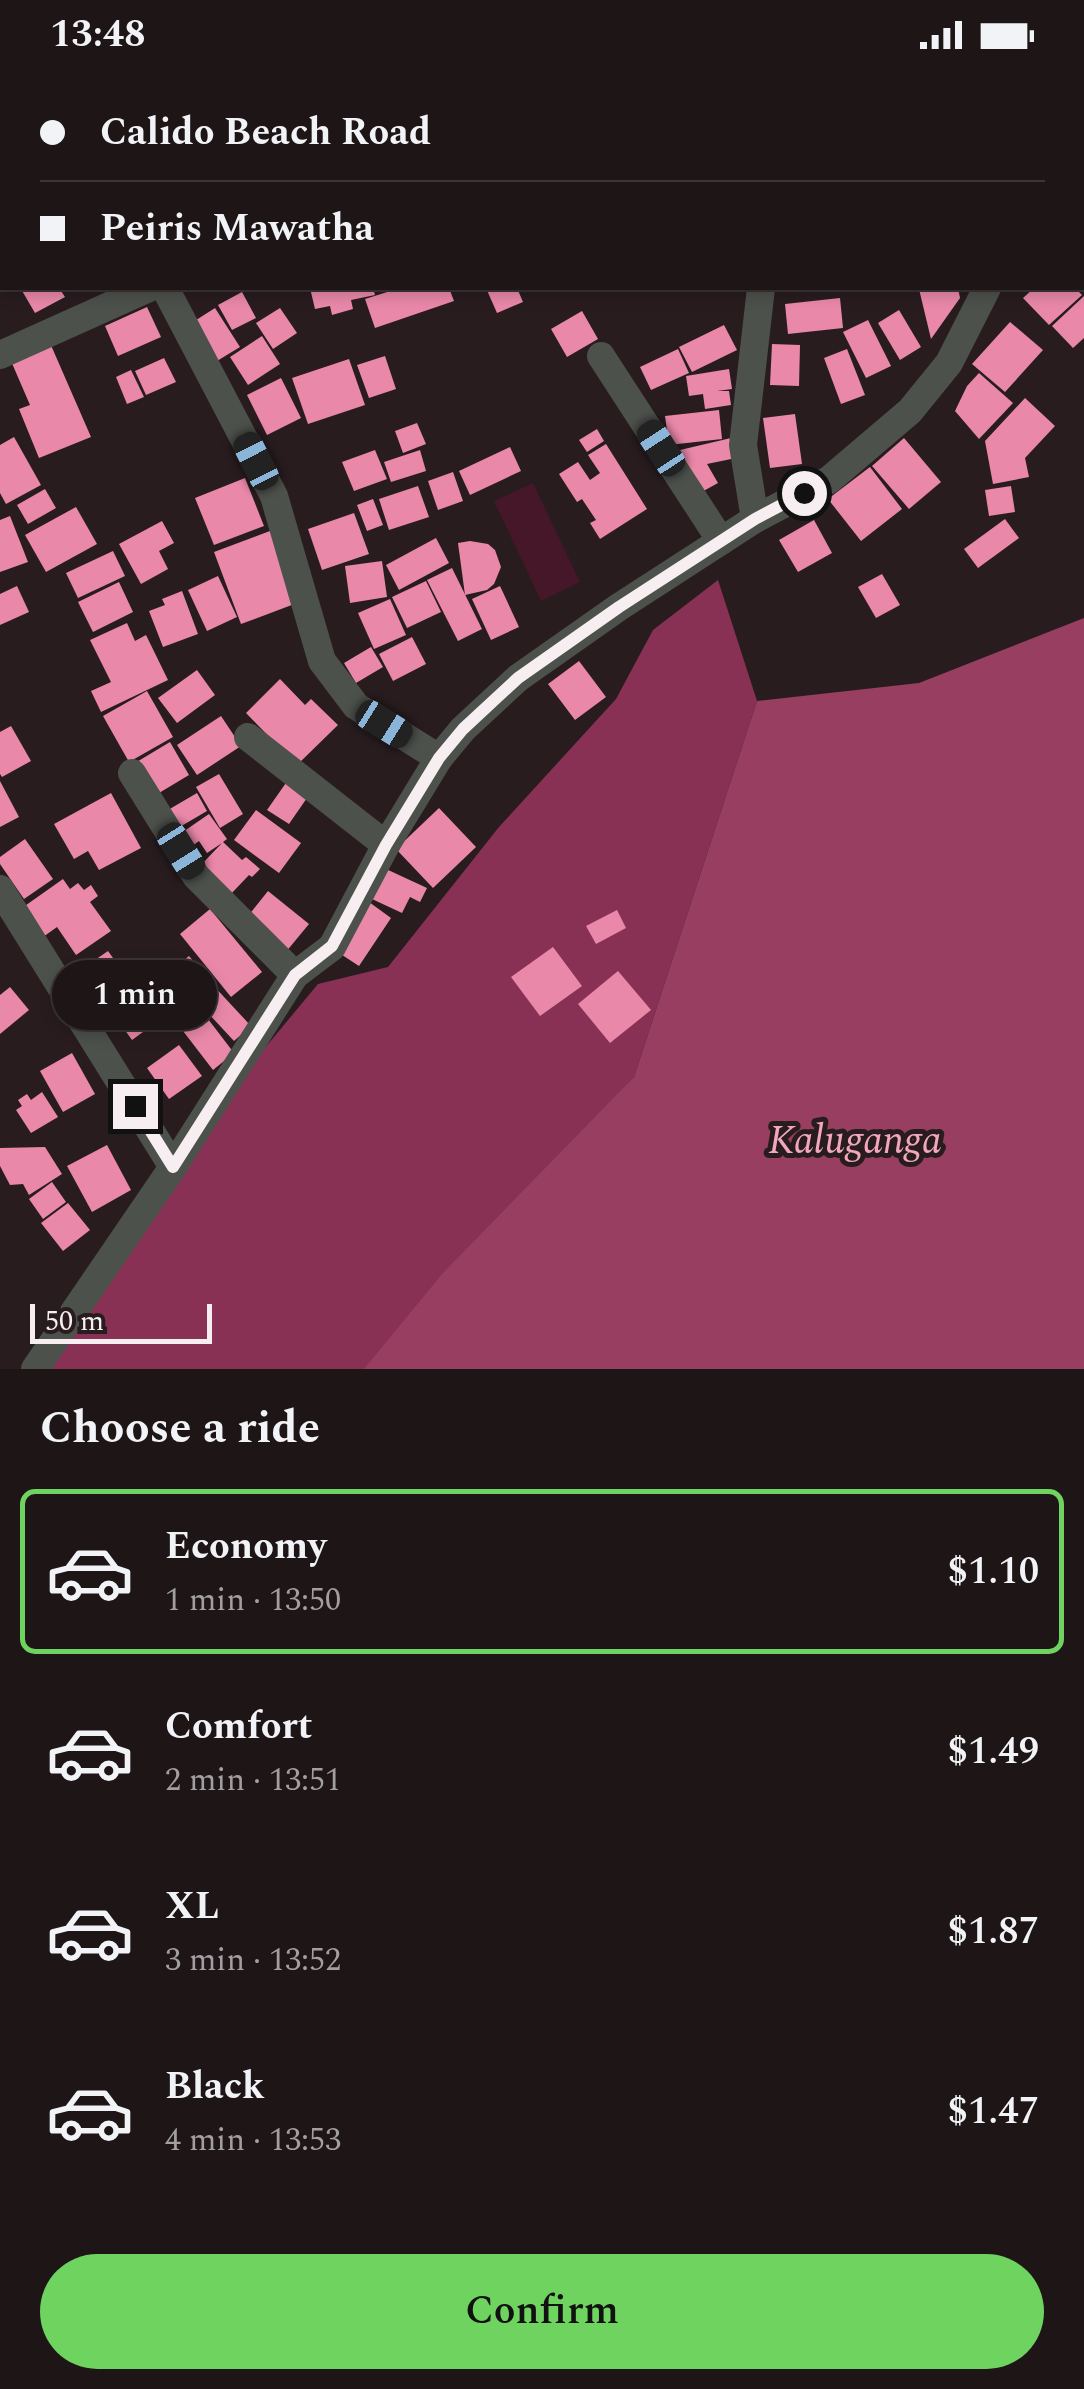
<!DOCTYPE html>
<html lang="en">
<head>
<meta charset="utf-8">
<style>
	body { margin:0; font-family:Spectral,serif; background:#2b2224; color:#f1f3f6; height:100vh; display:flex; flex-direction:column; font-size:38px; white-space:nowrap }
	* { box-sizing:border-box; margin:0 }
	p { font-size:32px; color:#a19fa1 }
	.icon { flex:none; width:55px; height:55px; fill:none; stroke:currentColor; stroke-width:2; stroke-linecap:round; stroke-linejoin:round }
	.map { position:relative; height:1299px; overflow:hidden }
	.panel { display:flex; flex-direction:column; background:#1e1517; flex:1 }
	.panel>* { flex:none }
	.banner { position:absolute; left:0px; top:0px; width:1085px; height:220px; box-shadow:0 5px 15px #0003,0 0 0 2px #3c3436; display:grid; align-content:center; height:220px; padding:0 40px; background:#1e1517 }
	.scale { position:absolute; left:30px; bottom:25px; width:182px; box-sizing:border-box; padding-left:10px; border:5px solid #f6eef0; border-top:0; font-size:28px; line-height:35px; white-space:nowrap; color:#f6eef0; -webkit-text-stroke:8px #281c1f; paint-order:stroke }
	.end { position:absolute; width:45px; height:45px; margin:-22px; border:12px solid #f6eef0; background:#111; box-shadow:0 0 0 5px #111 }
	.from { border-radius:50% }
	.bubble { position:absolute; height:70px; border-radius:35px; background:#1e1517; box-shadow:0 5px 15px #0003,0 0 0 2px #3c3436; font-size:32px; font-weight:600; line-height:70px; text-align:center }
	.car { position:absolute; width:30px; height:60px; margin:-30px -15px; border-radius:12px; box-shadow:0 0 8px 2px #0007; background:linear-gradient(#222 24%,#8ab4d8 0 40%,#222 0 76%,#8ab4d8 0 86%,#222 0) }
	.banner b { display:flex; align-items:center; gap:35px; height:95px; font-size:38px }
	.banner b+b { border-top:2px solid #3c3436 }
	.banner i { width:25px; height:25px; background:#f1f3f6 }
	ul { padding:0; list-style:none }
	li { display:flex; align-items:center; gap:30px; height:165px; margin:0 20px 15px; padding:0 20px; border:5px solid transparent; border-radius:15px }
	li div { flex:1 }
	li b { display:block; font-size:38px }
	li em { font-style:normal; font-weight:600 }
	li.current { border-color:#6fd35f }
	li>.icon { width:90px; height:90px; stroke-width:1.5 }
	h2 { padding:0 40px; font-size:45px; line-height:120px }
	.cta { display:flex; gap:20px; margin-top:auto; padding:20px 40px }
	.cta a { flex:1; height:115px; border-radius:60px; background:#6fd35f; color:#111; font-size:40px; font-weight:600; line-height:115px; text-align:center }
	.status { display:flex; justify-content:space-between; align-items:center; height:70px; padding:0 50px; background:#1e1517; direction:ltr }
	.status svg { height:28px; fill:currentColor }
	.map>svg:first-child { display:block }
</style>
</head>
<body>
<div class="status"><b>13:48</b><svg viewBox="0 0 49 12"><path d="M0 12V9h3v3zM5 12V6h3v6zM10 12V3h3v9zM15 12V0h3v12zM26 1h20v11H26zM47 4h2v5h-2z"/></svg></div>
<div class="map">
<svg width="1084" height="1299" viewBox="0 0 1084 1299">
	<rect width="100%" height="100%" fill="#281c1f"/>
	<polygon fill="#461629" points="533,413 580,512 541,531 494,431"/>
	<polygon fill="#893155" points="718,510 757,631 634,1007 372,1299 49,1299 254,991 318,914 388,897 499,757 616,629 653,560"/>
	<polygon fill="#983f61" points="1084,548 1084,1299 364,1299 443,1203 634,1007 757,631 919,613"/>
	<g fill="#ea88aa">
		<polygon points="24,218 59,218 65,227 35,243 21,219"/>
		<polygon points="310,218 373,218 375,225 351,230 353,239 332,245 330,236 315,239"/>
		<polygon points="400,218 449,218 454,231 375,258 365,229"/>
		<polygon points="486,218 517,218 523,232 497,243"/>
		<polygon points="924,218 958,218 960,228 931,269 919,219"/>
		<polygon points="1034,218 1075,218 1082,225 1049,255 1023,228"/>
		<polygon points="242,222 256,248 232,260 218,235"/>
		<polygon points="1084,226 1084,268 1073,278 1052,256"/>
		<polygon points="840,228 843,258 788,264 785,234"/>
		<polygon points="147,237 161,267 118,286 105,256"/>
		<polygon points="215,238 240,277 217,291 193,252"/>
		<polygon points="280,238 297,263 273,279 256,253"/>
		<polygon points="899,240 921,277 900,290 878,253"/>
		<polygon points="582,241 598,269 567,287 551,259"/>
		<polygon points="868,250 891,296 866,308 843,262"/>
		<polygon points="1010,252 1043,280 1005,322 972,294"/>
		<polygon points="724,255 737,280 692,302 679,277"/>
		<polygon points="262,266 280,294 248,315 230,287"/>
		<polygon points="50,273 91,367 39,388 19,339 30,335 11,291"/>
		<polygon points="772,274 800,275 799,316 770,315"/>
		<polygon points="678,279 689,303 651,320 640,297"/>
		<polygon points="847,279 865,325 841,334 824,288"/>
		<polygon points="385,286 396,319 369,328 357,295"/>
		<polygon points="164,288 176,312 146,325 135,301"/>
		<polygon points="349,289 365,335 308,354 292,308"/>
		<polygon points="729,299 732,319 717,321 729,321 731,335 705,339 703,324 689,326 686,306"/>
		<polygon points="131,300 144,327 127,334 116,307"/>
		<polygon points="979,303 1013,333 979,369 955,341 967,316"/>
		<polygon points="281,308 301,348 267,365 247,325"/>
		<polygon points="1025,328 1055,356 1025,388 1029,407 993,414 985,371"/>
		<polygon points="719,340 722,369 669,375 665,346"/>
		<polygon points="795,344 802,394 770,398 763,348"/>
		<polygon points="417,353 426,374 403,383 395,361"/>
		<polygon points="597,359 604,371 587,382 579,370"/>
		<polygon points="14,367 41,415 6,434 0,423 0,375"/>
		<polygon points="731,368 736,388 707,394 718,413 698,424 684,399 680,380"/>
		<polygon points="904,368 941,412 909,439 872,396"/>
		<polygon points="606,374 647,439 600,469 590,453 596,450 582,429 577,432 559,404 578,392 590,410 600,403 588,385"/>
		<polygon points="510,377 521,401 470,425 459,401"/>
		<polygon points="375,380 387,409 354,421 342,392"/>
		<polygon points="420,380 426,401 391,412 384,392"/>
		<polygon points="870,397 902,439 861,471 828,429"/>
		<polygon points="453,402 463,431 438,440 428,411"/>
		<polygon points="245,408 264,456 214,475 195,428"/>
		<polygon points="418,416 429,447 389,460 379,429"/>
		<polygon points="1011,416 1015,442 989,446 985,420"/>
		<polygon points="45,419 56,438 28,454 17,435"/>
		<polygon points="373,429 383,455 367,461 357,435"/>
		<polygon points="76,437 97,474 46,502 25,465"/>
		<polygon points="354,443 369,484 322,500 308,459"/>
		<polygon points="10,446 28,492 0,502 0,450"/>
		<polygon points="1005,449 1019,468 978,498 964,479"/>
		<polygon points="814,450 832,483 798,502 779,470"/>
		<polygon points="162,451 174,473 159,481 168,499 141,514 119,474"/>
		<polygon points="270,461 297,533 241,554 214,482"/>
		<polygon points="436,468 449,493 399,520 386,495"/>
		<polygon points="470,471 488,474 495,480 501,497 494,514 487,520 465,525 458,473"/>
		<polygon points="113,481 125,506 78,528 66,503"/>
		<polygon points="382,491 387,527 350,533 345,496"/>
		<polygon points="452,498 482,559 458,571 427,510"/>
		<polygon points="882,504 900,535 876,548 858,517"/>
		<polygon points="218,506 237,547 207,561 188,520"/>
		<polygon points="426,511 441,542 407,558 392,527"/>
		<polygon points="119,512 133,542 93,562 78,532"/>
		<polygon points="17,516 29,542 0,555 0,524"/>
		<polygon points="500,516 519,557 491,570 472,529"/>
		<polygon points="182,521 198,564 163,577 149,541 165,535 162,529"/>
		<polygon points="390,529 406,565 374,579 358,543"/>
		<polygon points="127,553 135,571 146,565 168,610 101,642 91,621 111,612 90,570"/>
		<polygon points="412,567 426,594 393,611 379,584"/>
		<polygon points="371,577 383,597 356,613 344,593"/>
		<polygon points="579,591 606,627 575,650 548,614"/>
		<polygon points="197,600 215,625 177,653 158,628"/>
		<polygon points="280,609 305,635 311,629 338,655 297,695 246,643"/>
		<polygon points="147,621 173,667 129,692 103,646"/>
		<polygon points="221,646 241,676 197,705 177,675"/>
		<polygon points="11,656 31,691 2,707 0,704 0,662"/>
		<polygon points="170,672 189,705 154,726 135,693"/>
		<polygon points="219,704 243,744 220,758 196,717"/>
		<polygon points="288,710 309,725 289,754 267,740"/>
		<polygon points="0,711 19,747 0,757"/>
		<polygon points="111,723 141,778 99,800 88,781 74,789 54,754"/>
		<polygon points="197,723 207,741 178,758 168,740"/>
		<polygon points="439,738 476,777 433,818 396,779"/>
		<polygon points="256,740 301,773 279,803 234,770"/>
		<polygon points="209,744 227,769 223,772 242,790 246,787 260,799 252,807 249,805 229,826 199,797 222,773 207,783 199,771 187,780 177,766"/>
		<polygon points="25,769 53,809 24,829 0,794 0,787"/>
		<polygon points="386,799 427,818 420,832 410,827 402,843 372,829"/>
		<polygon points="63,809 70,819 78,813 84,820 91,815 98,826 90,832 111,861 76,885 57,857 43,867 22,838"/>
		<polygon points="268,821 309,854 285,883 244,851"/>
		<polygon points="369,832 391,848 359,896 336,881"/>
		<polygon points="210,839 262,902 231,927 180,864"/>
		<polygon points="617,840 626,858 596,874 586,856"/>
		<polygon points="553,877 582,916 540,946 511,907"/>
		<polygon points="108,881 123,902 88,926 73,905"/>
		<polygon points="189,886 208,909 191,923 172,900"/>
		<polygon points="161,893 183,922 166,934 145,905"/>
		<polygon points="618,901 651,940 610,973 578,934"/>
		<polygon points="124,904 158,951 132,970 98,922"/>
		<polygon points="211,913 251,956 234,971 194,928"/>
		<polygon points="10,917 29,940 0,964 0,925"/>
		<polygon points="192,928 234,983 213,1000 170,944"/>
		<polygon points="179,975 202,1006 169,1029 147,998"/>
		<polygon points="72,983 95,1024 63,1042 40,1001"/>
		<polygon points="42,1022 58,1047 31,1063 16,1040 22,1036 18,1030 27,1024 31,1030"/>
		<polygon points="107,1075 131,1120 92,1142 67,1096"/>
		<polygon points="45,1077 62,1104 29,1125 23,1114 10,1115 0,1096 0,1078"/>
		<polygon points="52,1112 66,1132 43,1149 29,1129"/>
		<polygon points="68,1133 90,1160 63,1181 41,1153"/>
	</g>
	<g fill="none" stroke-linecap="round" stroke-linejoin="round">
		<g stroke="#4d514c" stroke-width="28">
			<polyline points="81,0 82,2"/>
			<polyline points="754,0 755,2"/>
			<polyline points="1082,16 1084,13"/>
			<polyline points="1082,149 1084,150"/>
			<polyline points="165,218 274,426 322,591 356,636 439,688"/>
			<polyline points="0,285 149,218"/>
			<polyline points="601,286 721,471"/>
			<polyline points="755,449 743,375 761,218"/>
			<polyline points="248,667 386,775"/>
			<polyline points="132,703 196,806 295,905"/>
			<polyline points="0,819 173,1097"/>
			<polyline points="35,1299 173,1097 295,905 332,877 386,775 439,688 463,659 518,608 619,537 755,449 829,410 910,341 949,293 987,218"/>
		</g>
	</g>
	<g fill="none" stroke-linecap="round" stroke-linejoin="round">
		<polyline stroke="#f6eef0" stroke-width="12" points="135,1036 173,1097 295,905 332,876 386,775 439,688 463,659 518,608 619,537 755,449 804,423"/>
	</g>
	<g text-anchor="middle" stroke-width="10" stroke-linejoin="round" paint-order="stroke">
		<g font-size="40" font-style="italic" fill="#f2a7bf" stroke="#281c1f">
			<text x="855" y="1083">Kaluganga</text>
		</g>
	</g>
</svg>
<div class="scale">50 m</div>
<i class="end from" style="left:804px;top:423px"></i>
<i class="end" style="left:135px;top:1036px"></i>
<div class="bubble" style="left:52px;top:890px;width:165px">1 min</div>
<i class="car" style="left:661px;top:378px;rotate:327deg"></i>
<i class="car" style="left:256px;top:391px;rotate:333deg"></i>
<i class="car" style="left:384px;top:654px;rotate:122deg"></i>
<i class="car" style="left:181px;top:781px;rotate:148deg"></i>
<div class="banner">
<b><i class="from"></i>Calido Beach Road</b>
<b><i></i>Peiris Mawatha</b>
</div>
</div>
<section class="panel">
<h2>Choose a ride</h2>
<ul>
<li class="current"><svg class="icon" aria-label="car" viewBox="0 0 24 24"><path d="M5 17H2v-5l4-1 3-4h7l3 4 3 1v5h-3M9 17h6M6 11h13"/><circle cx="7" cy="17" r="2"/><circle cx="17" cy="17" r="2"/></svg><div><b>Economy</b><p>1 min · 13:50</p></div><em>$1.10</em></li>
<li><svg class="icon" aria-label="car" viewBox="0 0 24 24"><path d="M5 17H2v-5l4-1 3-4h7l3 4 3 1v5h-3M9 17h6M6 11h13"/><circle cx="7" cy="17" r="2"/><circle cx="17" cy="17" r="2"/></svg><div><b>Comfort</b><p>2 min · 13:51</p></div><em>$1.49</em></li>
<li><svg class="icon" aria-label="car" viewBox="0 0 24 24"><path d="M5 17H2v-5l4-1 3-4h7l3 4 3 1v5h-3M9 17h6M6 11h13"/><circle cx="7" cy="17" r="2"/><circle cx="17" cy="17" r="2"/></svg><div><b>XL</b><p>3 min · 13:52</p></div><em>$1.87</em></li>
<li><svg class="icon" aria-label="car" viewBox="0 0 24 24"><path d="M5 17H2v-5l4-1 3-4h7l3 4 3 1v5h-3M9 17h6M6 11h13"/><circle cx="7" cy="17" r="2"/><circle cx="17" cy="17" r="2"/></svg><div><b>Black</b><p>4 min · 13:53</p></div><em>$1.47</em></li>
</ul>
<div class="cta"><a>Confirm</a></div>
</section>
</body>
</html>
